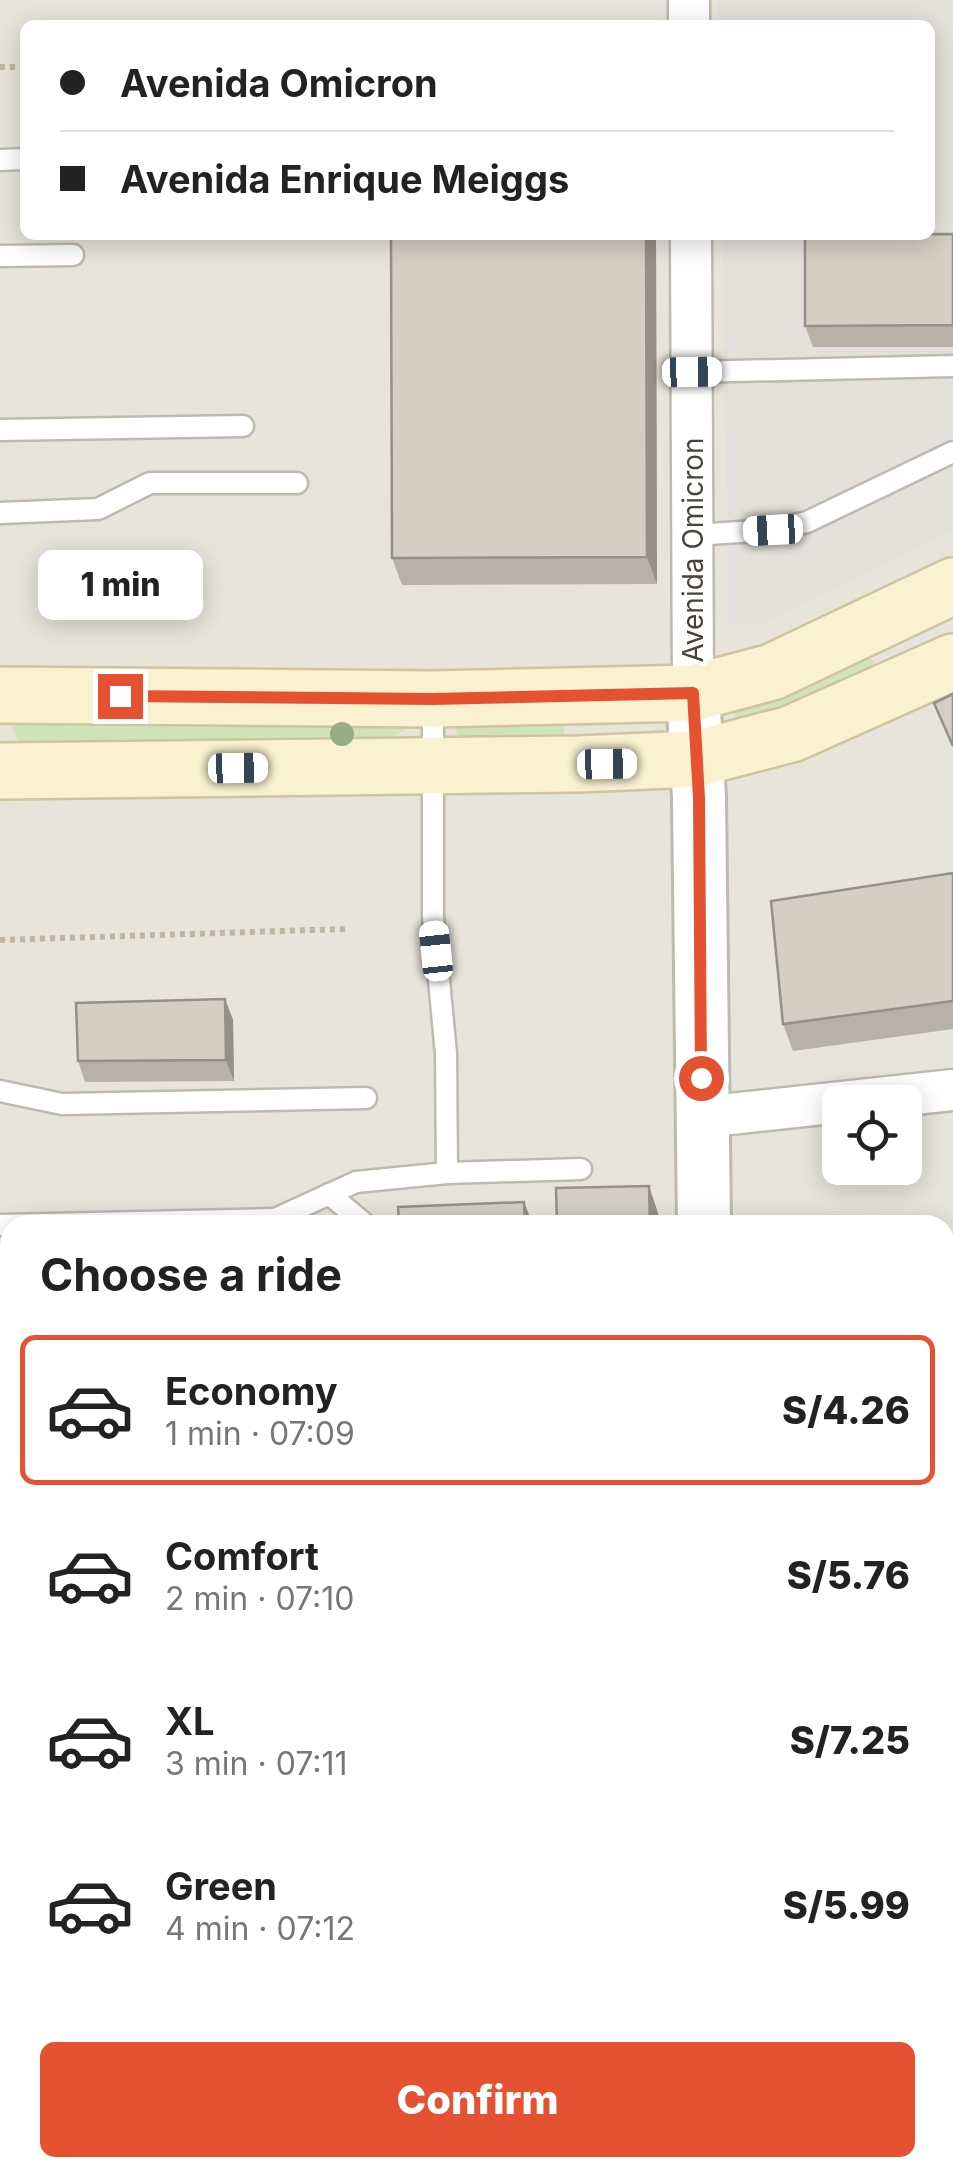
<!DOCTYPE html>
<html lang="en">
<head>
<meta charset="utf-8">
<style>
	body { margin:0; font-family:Inter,sans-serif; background:#f2f2f2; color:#222; height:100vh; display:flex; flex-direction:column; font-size:38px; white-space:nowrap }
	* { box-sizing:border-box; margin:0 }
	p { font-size:32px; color:#767676 }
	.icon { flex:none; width:55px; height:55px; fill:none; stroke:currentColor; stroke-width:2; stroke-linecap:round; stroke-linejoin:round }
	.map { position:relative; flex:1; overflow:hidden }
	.panel { position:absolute; left:0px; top:1215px; width:955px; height:962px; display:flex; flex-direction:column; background:#fff; border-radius:30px 30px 0 0; box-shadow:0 5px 25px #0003 }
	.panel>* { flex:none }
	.top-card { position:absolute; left:20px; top:20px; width:915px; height:220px; border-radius:15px; box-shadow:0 5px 25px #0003; display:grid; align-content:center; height:220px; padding:0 40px; background:#fff }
	.controls { position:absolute; left:822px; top:1085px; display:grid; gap:20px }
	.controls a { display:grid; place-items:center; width:100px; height:100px; border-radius:15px; background:#fff; box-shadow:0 5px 25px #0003; font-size:50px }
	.end { position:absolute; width:45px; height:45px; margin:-22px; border:12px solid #e55231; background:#fff; box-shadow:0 0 0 5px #fff }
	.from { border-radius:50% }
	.bubble { position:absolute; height:70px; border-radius:15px; background:#fff; box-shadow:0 5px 25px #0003; font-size:32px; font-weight:800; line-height:70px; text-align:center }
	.car { position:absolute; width:30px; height:60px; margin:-30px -15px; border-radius:12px; box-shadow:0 0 8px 2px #0007; background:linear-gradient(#fff 24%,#345 0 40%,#fff 0 76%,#345 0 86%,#fff 0) }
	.top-card b { display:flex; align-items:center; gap:35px; height:95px; font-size:38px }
	.top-card b+b { border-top:2px solid #e0e0e0 }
	.top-card i { width:25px; height:25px; background:#222 }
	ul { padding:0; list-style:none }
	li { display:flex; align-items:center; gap:30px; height:150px; margin:0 20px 15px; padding:0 20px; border:5px solid transparent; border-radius:15px }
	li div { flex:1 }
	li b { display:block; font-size:38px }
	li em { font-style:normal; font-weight:800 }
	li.active { border-color:#e55231 }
	li>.icon { width:90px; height:90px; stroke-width:1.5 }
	h2 { padding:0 40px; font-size:45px; line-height:120px }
	.button { display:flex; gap:20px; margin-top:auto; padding:20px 40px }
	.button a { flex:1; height:115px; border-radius:15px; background:#e55231; color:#fff; font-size:40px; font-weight:800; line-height:115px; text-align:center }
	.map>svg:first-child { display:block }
</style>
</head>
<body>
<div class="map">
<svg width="953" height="2176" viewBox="0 0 953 2176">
	<rect width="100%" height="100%" fill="#f4f2eb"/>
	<path fill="#e7e4da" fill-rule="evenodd" d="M0,0h953v2176h-953zM25,25h905v210h-905zM840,1102h65v66h-65zM10,1225h935v943h-935z"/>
	<polygon fill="#e4e1dc" points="718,0 953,0 953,530 762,625 729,623 722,235 930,235 930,25 718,25"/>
	<g fill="#cfe4b8">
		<polygon points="855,649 874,661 878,677 739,733 735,713 751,695"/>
		<polygon points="19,714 405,723 405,730 387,739 19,744 12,725"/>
		<polygon points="454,718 565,722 563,737 469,743 457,735"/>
	</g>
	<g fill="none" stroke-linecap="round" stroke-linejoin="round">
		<defs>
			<g id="service">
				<polyline points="0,160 25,159"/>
				<polyline points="0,256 73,255"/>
				<polyline points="692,372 953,366"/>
				<polyline points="0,430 243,426"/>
				<polyline points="0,513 98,509 150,483 297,483"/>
				<polyline points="693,535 773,530 807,522 953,452"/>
				<polyline points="433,701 433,917 446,1054 447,1173"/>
				<polyline points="0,1091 62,1104 366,1098"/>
				<polyline points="329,1194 366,1225"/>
				<polyline points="0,1225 275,1219"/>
				<polyline points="274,1225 275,1219 356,1182 447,1173 581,1169"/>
				<polyline points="0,1273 10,1273"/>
				<polyline points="0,1344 10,1344"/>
				<polyline points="0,1684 10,1684"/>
			</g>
			<g id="minor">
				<polyline points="689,0 689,25"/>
				<polyline points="691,235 693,693"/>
				<polyline points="702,1117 953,1090"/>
				<polyline points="945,1594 953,1593"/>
			</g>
			<g id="tertiary">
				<polyline points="693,693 699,798 704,1225"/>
				<polyline points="725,2168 725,2176"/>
			</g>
			<g id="secondary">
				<polyline points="0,695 433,699 693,693 772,672 953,586"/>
				<polyline points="0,771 578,764 695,759 791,734 953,662"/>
			</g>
		</defs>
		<use href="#service" stroke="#bfbaae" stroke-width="25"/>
		<use href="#minor" stroke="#bfbaae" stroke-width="45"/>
		<use href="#tertiary" stroke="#bfbaae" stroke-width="58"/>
		<use href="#secondary" stroke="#cfc49f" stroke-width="60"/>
		<g stroke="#bfb6a1" stroke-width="6" stroke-dasharray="5 5" stroke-linecap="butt">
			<polyline points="0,67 25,67"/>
			<polyline points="0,940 345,929"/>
		</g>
		<use href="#service" stroke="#fff" stroke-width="20"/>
		<use href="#minor" stroke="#fff" stroke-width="40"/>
		<use href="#tertiary" stroke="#fff" stroke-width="52"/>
		<use href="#secondary" stroke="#faf1d0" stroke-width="55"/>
	</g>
	<circle fill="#96ad85" cx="342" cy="734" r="12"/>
	<g fill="#b7b1a7">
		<polygon points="953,234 953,347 813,347 805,326"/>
		<polygon points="656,235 657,584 402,585 392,558"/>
		<polygon points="953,873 953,1029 793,1051 783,1024"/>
		<polygon points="225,999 233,1020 234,1081 85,1082 78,1061"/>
		<polygon points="945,1790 953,1876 953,2152 945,2153"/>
	</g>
	<g fill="#959088">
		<polygon points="646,235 656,235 657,584 647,557"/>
		<polygon points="225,999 233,1020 234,1081 226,1060"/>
		<polygon points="649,1186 658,1213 659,1225 650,1225"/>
		<polygon points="524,1202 533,1225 525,1225"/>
		<polygon points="945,1790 953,1876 953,1968 945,1871"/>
		<rect x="400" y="2168" width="8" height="8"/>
	</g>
	<g fill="#d5cec2" stroke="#959088" stroke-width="2.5">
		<polygon points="953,234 953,325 805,326 805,235"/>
		<polygon points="391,235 646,235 647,557 392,558"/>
		<polygon points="953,694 953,746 934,703"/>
		<polygon points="953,873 953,1001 783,1024 771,901"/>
		<polygon points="225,999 226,1060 78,1061 76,1003"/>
		<polygon points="649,1186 650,1225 557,1225 556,1188"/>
		<polygon points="524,1202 525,1225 399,1225 398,1207"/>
		<polygon points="0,1729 10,1729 10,2168 400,2168 400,2176 0,2176"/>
		<polygon points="945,1871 953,1968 953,2124 945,2125"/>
	</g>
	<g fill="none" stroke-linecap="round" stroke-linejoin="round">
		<polyline stroke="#e55231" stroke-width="12" points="120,696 433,699 693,693 699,798 701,1078"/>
	</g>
	<g text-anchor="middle" stroke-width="9" stroke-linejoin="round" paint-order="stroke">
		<g font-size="28" fill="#48433a" stroke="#fff">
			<text transform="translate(693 550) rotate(-90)" y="10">Avenida Omicron</text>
		</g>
	</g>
</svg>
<div class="controls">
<a><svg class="icon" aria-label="locate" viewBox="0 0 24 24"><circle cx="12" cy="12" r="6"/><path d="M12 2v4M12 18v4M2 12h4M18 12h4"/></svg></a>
</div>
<i class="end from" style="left:701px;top:1078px"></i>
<i class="end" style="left:120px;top:696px"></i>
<div class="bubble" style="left:38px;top:550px;width:165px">1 min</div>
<i class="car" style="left:692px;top:372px;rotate:89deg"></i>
<i class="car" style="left:773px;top:530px;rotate:267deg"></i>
<i class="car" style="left:607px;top:764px;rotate:89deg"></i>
<i class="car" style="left:238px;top:768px;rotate:89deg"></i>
<i class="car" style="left:436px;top:951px;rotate:354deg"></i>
<div class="top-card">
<b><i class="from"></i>Avenida Omicron</b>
<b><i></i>Avenida Enrique Meiggs</b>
</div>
<section class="panel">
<h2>Choose a ride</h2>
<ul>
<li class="active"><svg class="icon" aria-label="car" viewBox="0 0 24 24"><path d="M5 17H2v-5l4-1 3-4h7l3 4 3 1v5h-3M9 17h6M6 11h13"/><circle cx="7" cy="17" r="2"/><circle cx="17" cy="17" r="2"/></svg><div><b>Economy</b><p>1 min · 07:09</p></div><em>S/4.26</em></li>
<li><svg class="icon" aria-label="car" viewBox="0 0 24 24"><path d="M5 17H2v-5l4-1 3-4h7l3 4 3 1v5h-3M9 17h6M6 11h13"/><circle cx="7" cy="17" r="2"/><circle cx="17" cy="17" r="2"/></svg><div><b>Comfort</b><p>2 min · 07:10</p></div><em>S/5.76</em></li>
<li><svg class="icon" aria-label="car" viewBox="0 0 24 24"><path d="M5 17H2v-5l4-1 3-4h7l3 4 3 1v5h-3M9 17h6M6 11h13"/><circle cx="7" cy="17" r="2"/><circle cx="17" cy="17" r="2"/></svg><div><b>XL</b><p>3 min · 07:11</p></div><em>S/7.25</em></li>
<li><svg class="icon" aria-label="car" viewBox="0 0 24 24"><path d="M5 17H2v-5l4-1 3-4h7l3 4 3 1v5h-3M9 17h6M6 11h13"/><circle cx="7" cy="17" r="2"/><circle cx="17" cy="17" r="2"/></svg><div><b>Green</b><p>4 min · 07:12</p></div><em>S/5.99</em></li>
</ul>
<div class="button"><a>Confirm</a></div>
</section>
</div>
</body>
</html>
